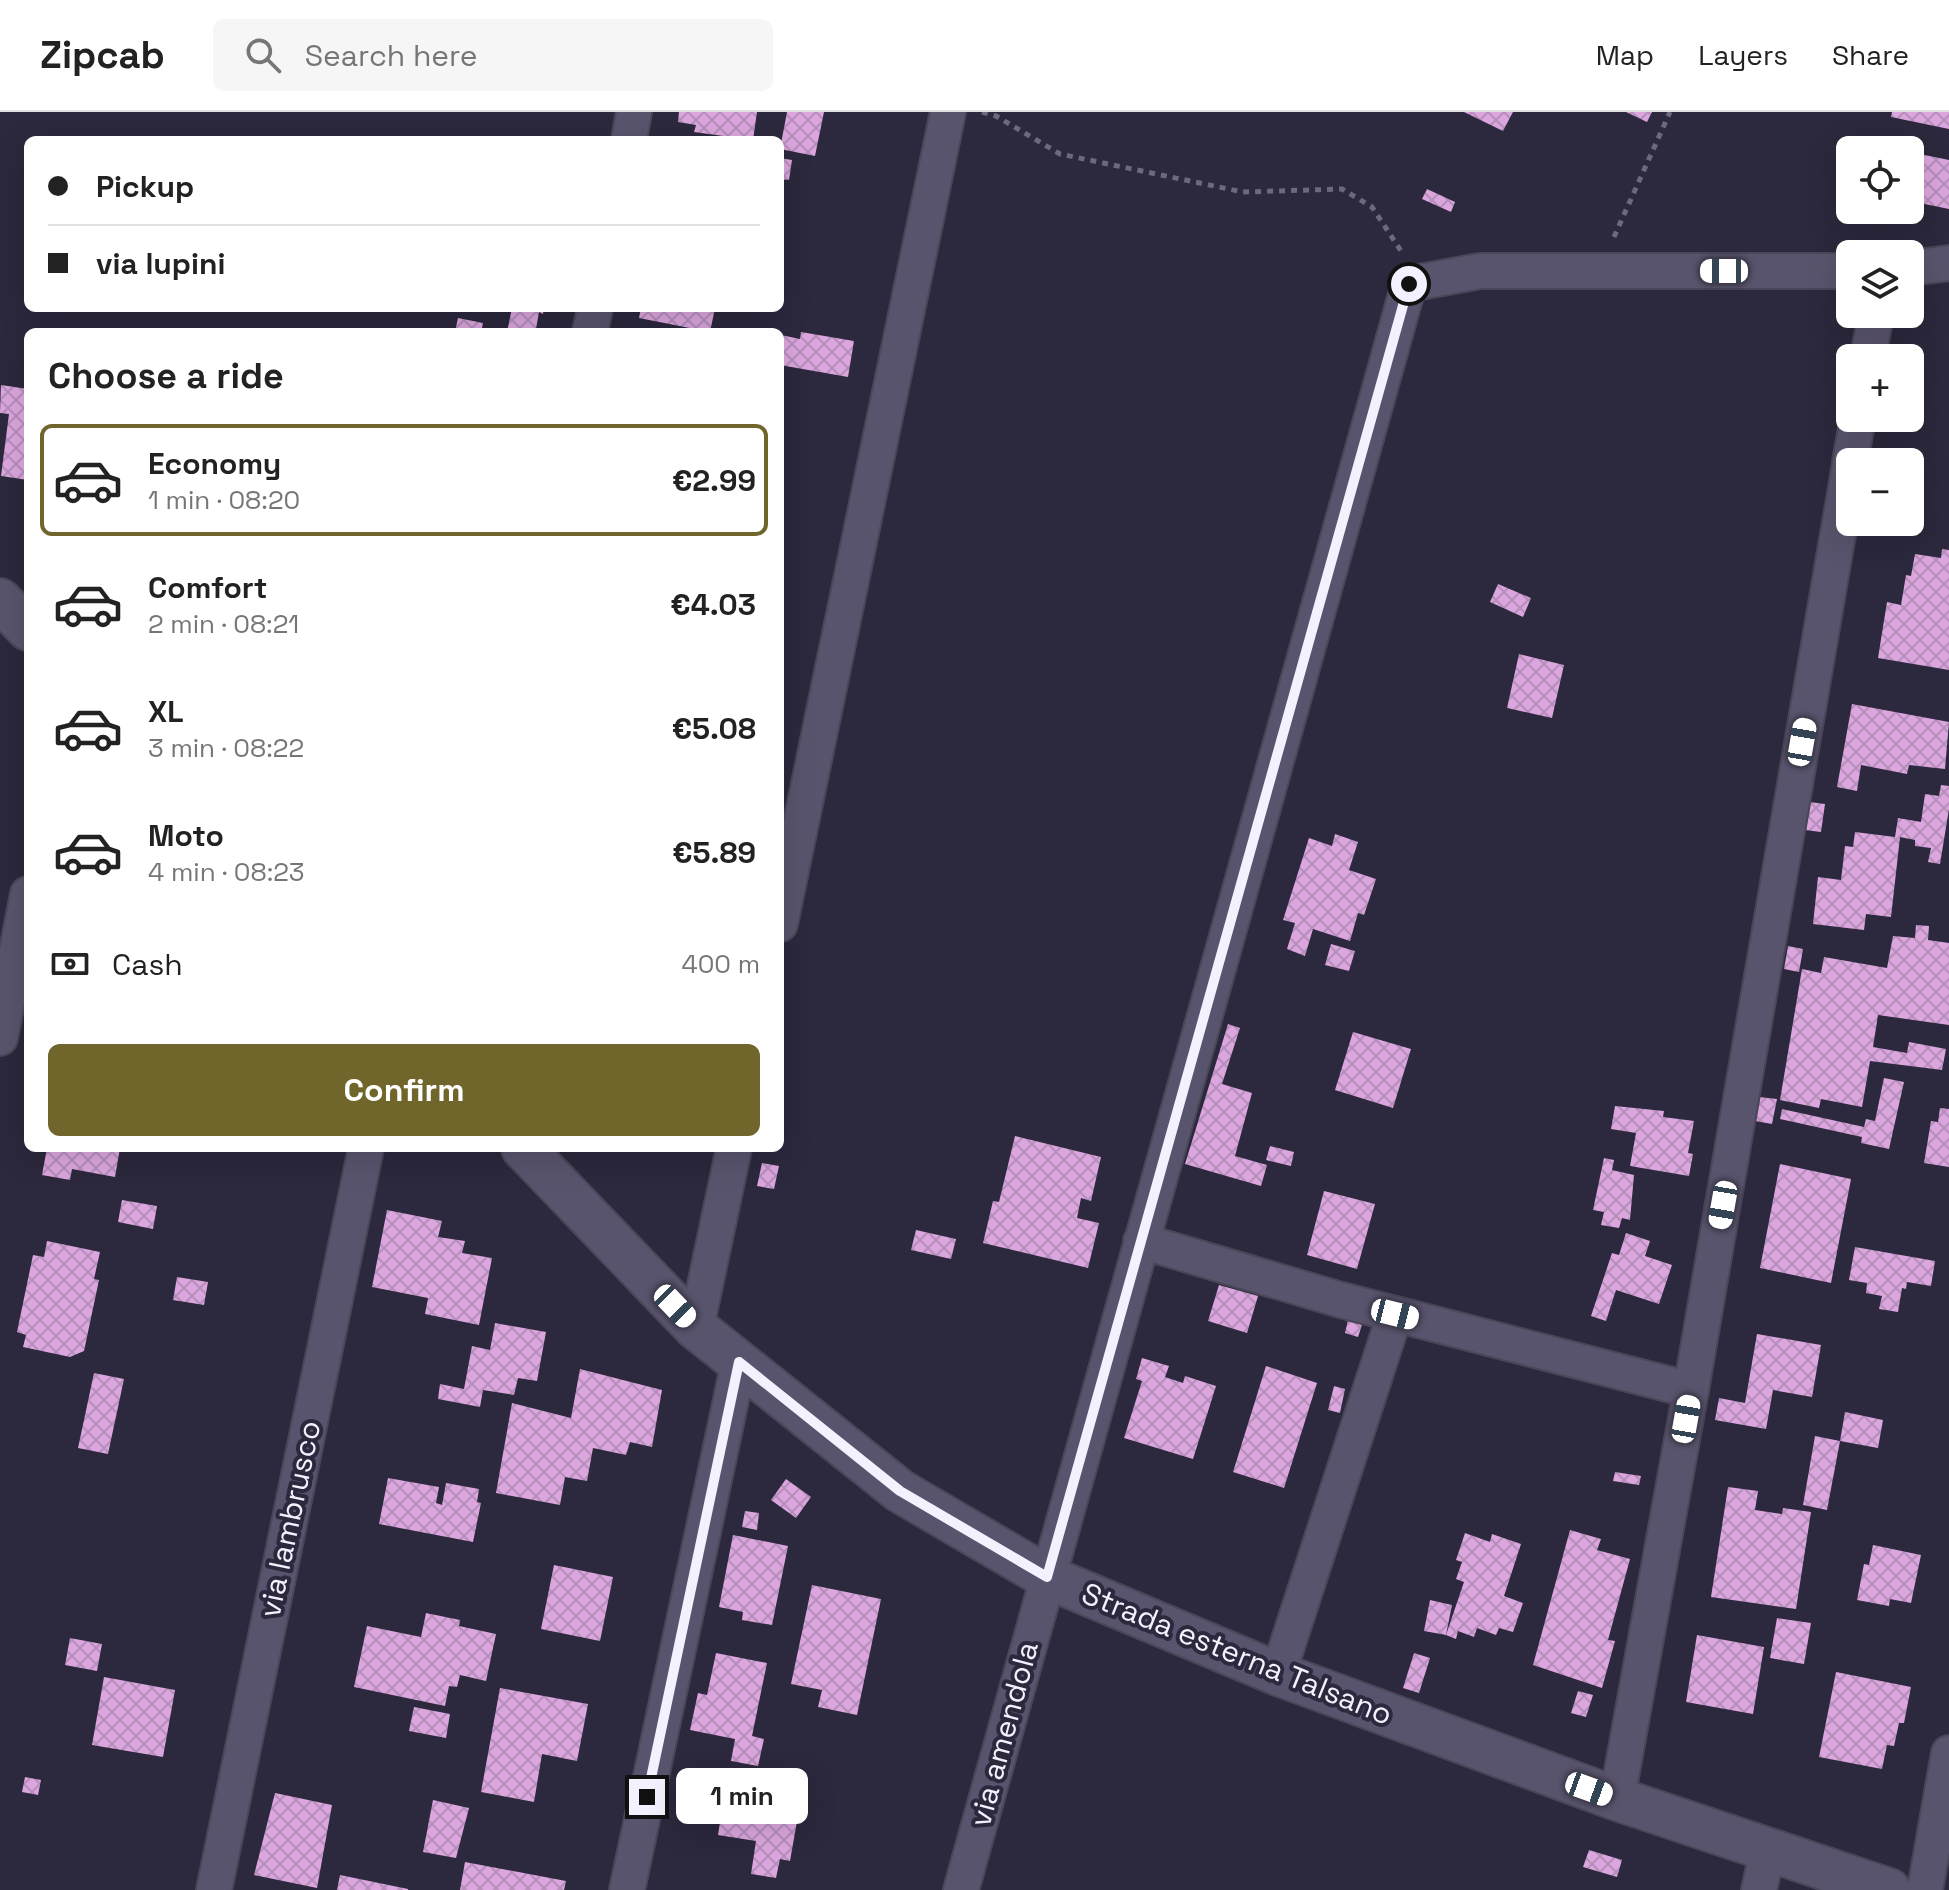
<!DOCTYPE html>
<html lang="en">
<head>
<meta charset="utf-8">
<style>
	body { margin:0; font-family:"Space Grotesk",sans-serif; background:#f6f6f6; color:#222; height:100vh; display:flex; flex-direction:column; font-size:30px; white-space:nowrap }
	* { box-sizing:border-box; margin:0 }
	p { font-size:26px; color:#767676 }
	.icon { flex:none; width:44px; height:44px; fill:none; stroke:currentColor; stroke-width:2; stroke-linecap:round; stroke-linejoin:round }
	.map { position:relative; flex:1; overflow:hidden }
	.drawer { position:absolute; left:24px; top:216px; width:760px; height:824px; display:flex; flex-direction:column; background:#fff; border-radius:12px; box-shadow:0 8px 32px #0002 }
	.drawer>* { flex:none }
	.banner { position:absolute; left:24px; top:24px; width:760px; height:176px; border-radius:12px; box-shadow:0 8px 32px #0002; display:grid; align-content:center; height:176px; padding:0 24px; background:#fff }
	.fabs { position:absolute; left:1836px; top:24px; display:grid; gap:16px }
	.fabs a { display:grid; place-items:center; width:88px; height:88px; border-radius:12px; background:#fff; box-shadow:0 8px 32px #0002; font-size:40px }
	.end { position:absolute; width:36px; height:36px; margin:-18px; border:10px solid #f3f1fd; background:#111; box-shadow:0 0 0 4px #111 }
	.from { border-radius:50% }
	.bubble { position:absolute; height:56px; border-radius:12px; background:#fff; box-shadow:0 8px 32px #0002; font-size:26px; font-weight:800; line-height:56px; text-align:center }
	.car { position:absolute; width:24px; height:48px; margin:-24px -12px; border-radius:10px; box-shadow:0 0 6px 2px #0007; background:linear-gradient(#fff 24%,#345 0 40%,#fff 0 76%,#345 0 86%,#fff 0) }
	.banner b { display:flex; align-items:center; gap:28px; height:76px; font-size:30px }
	.banner b+b { border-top:2px solid #e0e0e0 }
	.banner i { width:20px; height:20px; background:#222 }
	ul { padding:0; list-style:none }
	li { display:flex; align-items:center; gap:24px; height:112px; margin:0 16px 12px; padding:0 8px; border:4px solid transparent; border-radius:12px }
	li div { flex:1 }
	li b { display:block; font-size:30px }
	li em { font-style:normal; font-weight:800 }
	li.on { border-color:#70662b }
	li>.icon { width:72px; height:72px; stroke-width:1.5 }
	h2 { padding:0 24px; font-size:36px; line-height:96px }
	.pay { display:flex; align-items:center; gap:20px; height:88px; padding:0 24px; font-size:30px }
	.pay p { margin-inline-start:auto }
	.primary-button { display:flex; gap:16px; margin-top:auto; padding:16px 24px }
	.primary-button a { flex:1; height:92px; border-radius:12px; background:#70662b; color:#fff; font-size:32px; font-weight:800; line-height:92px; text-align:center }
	header { display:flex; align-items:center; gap:48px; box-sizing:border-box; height:112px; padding:0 40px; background:#fff; border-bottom:2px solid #e0e0e0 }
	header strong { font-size:38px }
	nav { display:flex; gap:44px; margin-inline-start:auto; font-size:28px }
	.search { width:560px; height:72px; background:#f6f6f6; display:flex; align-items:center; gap:20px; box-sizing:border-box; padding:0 28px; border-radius:12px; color:#767676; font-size:30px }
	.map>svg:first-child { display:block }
</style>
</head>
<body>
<header>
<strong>Zipcab</strong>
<div class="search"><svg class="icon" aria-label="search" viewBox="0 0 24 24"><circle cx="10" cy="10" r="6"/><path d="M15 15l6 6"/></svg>Search here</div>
<nav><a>Map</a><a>Layers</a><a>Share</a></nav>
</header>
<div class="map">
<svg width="1949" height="1778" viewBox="0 0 1949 1778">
	<defs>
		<pattern id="building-cross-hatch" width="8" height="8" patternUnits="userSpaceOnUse" patternTransform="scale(2)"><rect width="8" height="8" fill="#dba6de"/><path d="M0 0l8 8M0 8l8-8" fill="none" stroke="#b68eba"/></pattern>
	</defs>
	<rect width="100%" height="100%" fill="#2c283d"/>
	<g fill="url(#building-cross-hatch)">
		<polygon points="679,0 757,0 753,28 694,20 696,13 678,10"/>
		<polygon points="787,0 824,0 815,44 780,37"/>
		<polygon points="1464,0 1513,0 1503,19"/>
		<polygon points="1626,0 1652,0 1647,10"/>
		<polygon points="1892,0 1949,0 1949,17 1891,5"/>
		<polygon points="1910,40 1949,48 1949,97 1910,89"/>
		<polygon points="780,46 792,48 789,68 780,67"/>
		<polygon points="1427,77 1455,90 1451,100 1422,87"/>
		<polygon points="512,196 544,196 543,202 539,200 536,217 543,220 507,220"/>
		<polygon points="641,196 715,196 710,220 639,206"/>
		<polygon points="458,206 483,211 482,216 495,220 455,220"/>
		<polygon points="801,220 854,229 848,265 780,253 781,223 800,227"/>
		<polygon points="1,273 28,277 28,368 1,364 9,302 0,301"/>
		<polygon points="1942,437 1949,438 1949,558 1878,546 1887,490 1901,493 1906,463 1911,464 1915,442 1941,446"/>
		<polygon points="1498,472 1531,486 1523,505 1490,490"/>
		<polygon points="1519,542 1564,553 1552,606 1507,596"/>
		<polygon points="1852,592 1949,610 1945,657 1909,653 1907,662 1861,653 1857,679 1837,675"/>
		<polygon points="1941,673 1949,674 1949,697 1940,752 1928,750 1931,736 1915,734 1915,728 1900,725 1891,805 1866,802 1864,818 1813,812 1818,765 1841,768 1845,734 1853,735 1855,720 1895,725 1898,706 1921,710 1925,682 1939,684"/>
		<polygon points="1809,690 1825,692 1821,720 1805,718"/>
		<polygon points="1335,722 1358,730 1349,758 1376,767 1364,803 1358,801 1350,829 1313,817 1305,844 1287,837 1295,811 1283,808 1309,726 1332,734"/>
		<polygon points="1916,813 1929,814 1928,828 1949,831 1949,913 1878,903 1873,935 1907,941 1909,930 1946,937 1942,958 1870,949 1862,995 1821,987 1819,996 1780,988 1802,857 1821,861 1824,845 1887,856 1893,824 1915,826"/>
		<polygon points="1331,832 1355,839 1349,859 1325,853"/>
		<polygon points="1788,834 1803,837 1799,860 1784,857"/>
		<polygon points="1228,912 1240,916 1222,972 1252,981 1235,1044 1267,1053 1261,1074 1185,1052"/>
		<polygon points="1353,920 1411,937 1393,996 1335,978"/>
		<polygon points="1884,966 1904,970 1889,1037 1861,1031 1862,1025 1780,1007 1782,997 1864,1015 1866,1007 1875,1009"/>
		<polygon points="1759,985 1777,987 1772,1012 1755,1009"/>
		<polygon points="1615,994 1664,999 1663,1005 1694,1009 1688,1041 1693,1042 1689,1064 1630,1054 1636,1021 1611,1017"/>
		<polygon points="1940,996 1949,997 1949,1055 1924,1051 1931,1009 1938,1010"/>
		<polygon points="1015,1024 1101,1045 1091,1089 1081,1086 1077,1106 1099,1111 1088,1156 983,1131 993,1089 999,1090"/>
		<polygon points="1270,1034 1294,1040 1291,1054 1266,1048"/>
		<polygon points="47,1036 120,1036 115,1065 72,1057 70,1068 42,1063"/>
		<polygon points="1604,1046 1614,1048 1612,1058 1634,1063 1630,1108 1622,1106 1619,1116 1601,1113 1604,1100 1593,1098"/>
		<polygon points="762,1051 779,1054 774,1077 757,1074"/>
		<polygon points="1780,1052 1851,1067 1831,1171 1760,1156"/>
		<polygon points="1324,1079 1375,1092 1357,1157 1307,1143"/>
		<polygon points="122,1088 157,1094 153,1117 118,1110"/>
		<polygon points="387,1098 442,1109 438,1125 465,1129 462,1141 492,1146 479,1213 425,1202 428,1186 372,1175"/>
		<polygon points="916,1118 956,1127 951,1147 911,1138"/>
		<polygon points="1626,1121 1650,1129 1645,1144 1672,1153 1659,1192 1616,1178 1606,1209 1591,1204 1612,1141 1619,1143"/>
		<polygon points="47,1129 100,1140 94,1167 99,1168 84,1239 70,1245 23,1235 26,1223 17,1220 33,1143 44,1145"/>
		<polygon points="1855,1135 1935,1149 1931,1174 1907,1170 1906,1177 1902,1176 1898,1200 1879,1197 1882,1184 1866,1181 1867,1171 1849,1168"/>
		<polygon points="177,1165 208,1170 204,1193 173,1188"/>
		<polygon points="1219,1173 1258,1184 1247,1221 1208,1209"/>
		<polygon points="1348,1208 1362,1213 1358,1225 1345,1221"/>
		<polygon points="495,1211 546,1220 537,1269 518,1266 514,1283 483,1278 480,1295 438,1287 440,1272 464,1277 472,1234 490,1238"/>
		<polygon points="1757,1222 1821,1233 1812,1285 1773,1278 1766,1317 1715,1308 1719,1286 1745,1291"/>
		<polygon points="1142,1246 1169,1254 1165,1265 1183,1271 1185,1264 1216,1274 1193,1347 1124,1326 1142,1269 1136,1267"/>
		<polygon points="1266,1254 1317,1271 1284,1376 1233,1360"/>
		<polygon points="580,1257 662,1278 652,1335 630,1330 626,1343 593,1336 587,1369 565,1365 560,1393 496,1381 512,1291 571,1306"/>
		<polygon points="94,1261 124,1267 108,1342 78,1336"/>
		<polygon points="1334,1274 1345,1277 1340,1301 1328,1298"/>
		<polygon points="1845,1300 1883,1308 1878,1336 1840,1329"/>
		<polygon points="1815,1324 1840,1329 1827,1398 1803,1393"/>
		<polygon points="1615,1360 1641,1364 1639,1373 1613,1369"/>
		<polygon points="388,1366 439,1375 436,1391 442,1393 446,1371 479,1377 477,1390 481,1391 473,1430 379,1412"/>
		<polygon points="786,1367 811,1385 796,1406 771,1388"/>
		<polygon points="1728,1375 1758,1379 1755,1398 1782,1402 1783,1396 1811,1400 1796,1497 1711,1485"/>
		<polygon points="745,1399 759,1401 757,1418 742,1415"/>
		<polygon points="1570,1418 1601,1427 1597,1438 1630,1447 1608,1528 1615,1529 1602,1576 1533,1553"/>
		<polygon points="1465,1421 1490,1430 1492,1422 1521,1432 1504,1484 1523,1491 1513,1520 1499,1516 1496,1523 1477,1516 1474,1525 1458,1519 1456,1527 1446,1523 1464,1470 1456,1467 1462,1450 1456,1448"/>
		<polygon points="733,1423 788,1434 772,1513 742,1508 743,1500 719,1495"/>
		<polygon points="1873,1433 1921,1443 1911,1491 1890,1487 1889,1494 1857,1488 1864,1452 1869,1453"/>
		<polygon points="554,1453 613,1465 600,1529 541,1517"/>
		<polygon points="812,1473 881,1487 857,1603 818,1595 822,1578 791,1572"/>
		<polygon points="1430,1488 1452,1493 1446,1523 1424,1519"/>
		<polygon points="426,1501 460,1508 459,1514 496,1522 486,1569 460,1563 457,1575 449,1574 445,1594 354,1575 367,1514 421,1525"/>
		<polygon points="1777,1506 1811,1511 1804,1552 1770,1546"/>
		<polygon points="1697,1523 1764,1535 1753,1602 1686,1590"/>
		<polygon points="70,1526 102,1532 97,1559 65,1553"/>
		<polygon points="716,1541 767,1551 752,1624 764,1627 758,1654 731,1649 735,1627 690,1618 698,1581 707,1583"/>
		<polygon points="1414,1541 1430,1546 1419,1581 1403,1576"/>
		<polygon points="1836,1560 1911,1575 1904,1611 1899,1611 1894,1634 1887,1633 1882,1657 1819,1645"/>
		<polygon points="104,1565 175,1578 163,1645 92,1633"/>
		<polygon points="500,1576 588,1592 577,1649 542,1642 534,1690 481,1680"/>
		<polygon points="1578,1579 1593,1583 1586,1605 1571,1601"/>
		<polygon points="414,1595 450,1602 446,1626 409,1619"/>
		<polygon points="25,1665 41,1668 38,1683 22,1680"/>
		<polygon points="727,1666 803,1675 790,1749 780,1747 776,1766 751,1762 756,1729 718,1723"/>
		<polygon points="275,1681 332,1693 317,1776 254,1763"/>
		<polygon points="433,1688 469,1696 456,1746 423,1740"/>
		<polygon points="1589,1738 1622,1748 1617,1765 1583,1755"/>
		<polygon points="465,1750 566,1769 564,1778 460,1778"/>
		<polygon points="340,1763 408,1777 408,1778 337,1778"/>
	</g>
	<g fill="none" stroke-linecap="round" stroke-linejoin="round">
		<defs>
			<g id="minor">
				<polyline points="629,28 634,0"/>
				<polyline points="1910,156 1949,151"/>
				<polyline points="590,220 595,196"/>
				<polyline points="1868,246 1876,202"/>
				<polyline points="1850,350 1858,306"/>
				<polyline points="780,812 948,0"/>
				<polyline points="0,926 28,782"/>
				<polyline points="1141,1129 1341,1188 1691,1278"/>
				<polyline points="696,1216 734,1036"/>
				<polyline points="1278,1562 1395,1202"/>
				<polyline points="1617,1687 1691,1278 1850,352"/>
				<polyline points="214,1778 366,1036"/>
				<polyline points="627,1778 739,1250"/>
				<polyline points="961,1778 1409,172 1480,159 1850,159"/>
				<polyline points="1759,1778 1768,1737"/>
				<polyline points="1925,1778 1949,1641"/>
			</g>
			<g id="tertiary">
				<polyline points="0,488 28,517"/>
				<polyline points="523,1036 696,1216 900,1379 1047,1465 1278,1562 1617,1687 1889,1778"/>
			</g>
		</defs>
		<use href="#minor" stroke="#4a4658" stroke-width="38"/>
		<use href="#tertiary" stroke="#4a4658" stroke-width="46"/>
		<g stroke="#6c697b" stroke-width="5" stroke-dasharray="6 6" stroke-linecap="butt">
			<polyline points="982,0 996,4 1060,42 1243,80 1342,77 1372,95 1401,139"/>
			<polyline points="1614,125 1670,0"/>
		</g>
		<use href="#minor" stroke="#59546d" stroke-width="34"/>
		<use href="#tertiary" stroke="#59546d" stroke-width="42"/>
	</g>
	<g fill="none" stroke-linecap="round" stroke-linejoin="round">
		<polyline stroke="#f3f1fd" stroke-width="10" points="647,1685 739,1250 900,1379 1047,1465 1409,172"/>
	</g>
	<g text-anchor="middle" stroke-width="8" stroke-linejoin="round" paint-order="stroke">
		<g font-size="30" fill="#f3f1fd" stroke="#2c283d">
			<text transform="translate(290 1407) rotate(-78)" y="10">via lambrusco</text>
			<text transform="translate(1237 1542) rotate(22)" y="10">Strada esterna Talsano</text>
			<text transform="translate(1004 1622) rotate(-75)" y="10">via amendola</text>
		</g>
	</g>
</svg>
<div class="fabs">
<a><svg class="icon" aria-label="locate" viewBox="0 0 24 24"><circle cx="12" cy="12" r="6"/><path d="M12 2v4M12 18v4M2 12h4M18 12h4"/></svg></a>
<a><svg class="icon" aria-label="layers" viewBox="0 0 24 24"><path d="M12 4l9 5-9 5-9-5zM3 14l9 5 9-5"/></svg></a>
<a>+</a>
<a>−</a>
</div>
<i class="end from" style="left:1409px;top:172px"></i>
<i class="end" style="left:647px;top:1685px"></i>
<div class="bubble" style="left:676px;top:1656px;width:132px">1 min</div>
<i class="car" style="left:1724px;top:159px;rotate:270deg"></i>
<i class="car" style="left:1802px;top:630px;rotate:10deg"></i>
<i class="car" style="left:1723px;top:1093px;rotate:190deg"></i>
<i class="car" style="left:675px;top:1194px;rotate:136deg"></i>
<i class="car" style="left:1395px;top:1202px;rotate:104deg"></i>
<i class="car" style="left:1686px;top:1307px;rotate:10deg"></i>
<i class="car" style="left:1589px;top:1677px;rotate:110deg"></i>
<div class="banner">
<b><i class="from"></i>Pickup</b>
<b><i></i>via lupini</b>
</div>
<section class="drawer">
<h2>Choose a ride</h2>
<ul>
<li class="on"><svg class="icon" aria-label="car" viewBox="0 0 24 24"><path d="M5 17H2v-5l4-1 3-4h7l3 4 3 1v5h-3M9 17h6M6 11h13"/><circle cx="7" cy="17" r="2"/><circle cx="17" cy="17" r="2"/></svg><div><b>Economy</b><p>1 min · 08:20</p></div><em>€2.99</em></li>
<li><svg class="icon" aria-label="car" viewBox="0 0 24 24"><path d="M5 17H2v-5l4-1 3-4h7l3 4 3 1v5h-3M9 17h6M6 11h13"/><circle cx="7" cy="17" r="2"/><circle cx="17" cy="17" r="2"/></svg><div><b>Comfort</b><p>2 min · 08:21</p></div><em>€4.03</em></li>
<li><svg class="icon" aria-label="car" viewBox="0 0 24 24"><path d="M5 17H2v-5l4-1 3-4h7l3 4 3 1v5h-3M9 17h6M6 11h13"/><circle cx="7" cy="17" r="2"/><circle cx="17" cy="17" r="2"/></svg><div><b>XL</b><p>3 min · 08:22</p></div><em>€5.08</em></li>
<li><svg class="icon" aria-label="car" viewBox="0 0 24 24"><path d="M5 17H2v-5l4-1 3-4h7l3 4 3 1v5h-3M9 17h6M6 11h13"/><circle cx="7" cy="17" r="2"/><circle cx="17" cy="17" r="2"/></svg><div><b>Moto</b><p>4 min · 08:23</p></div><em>€5.89</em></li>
</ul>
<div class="pay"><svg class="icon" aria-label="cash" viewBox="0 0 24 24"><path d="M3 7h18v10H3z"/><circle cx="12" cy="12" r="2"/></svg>Cash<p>400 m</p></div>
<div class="primary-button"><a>Confirm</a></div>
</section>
</div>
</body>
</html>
